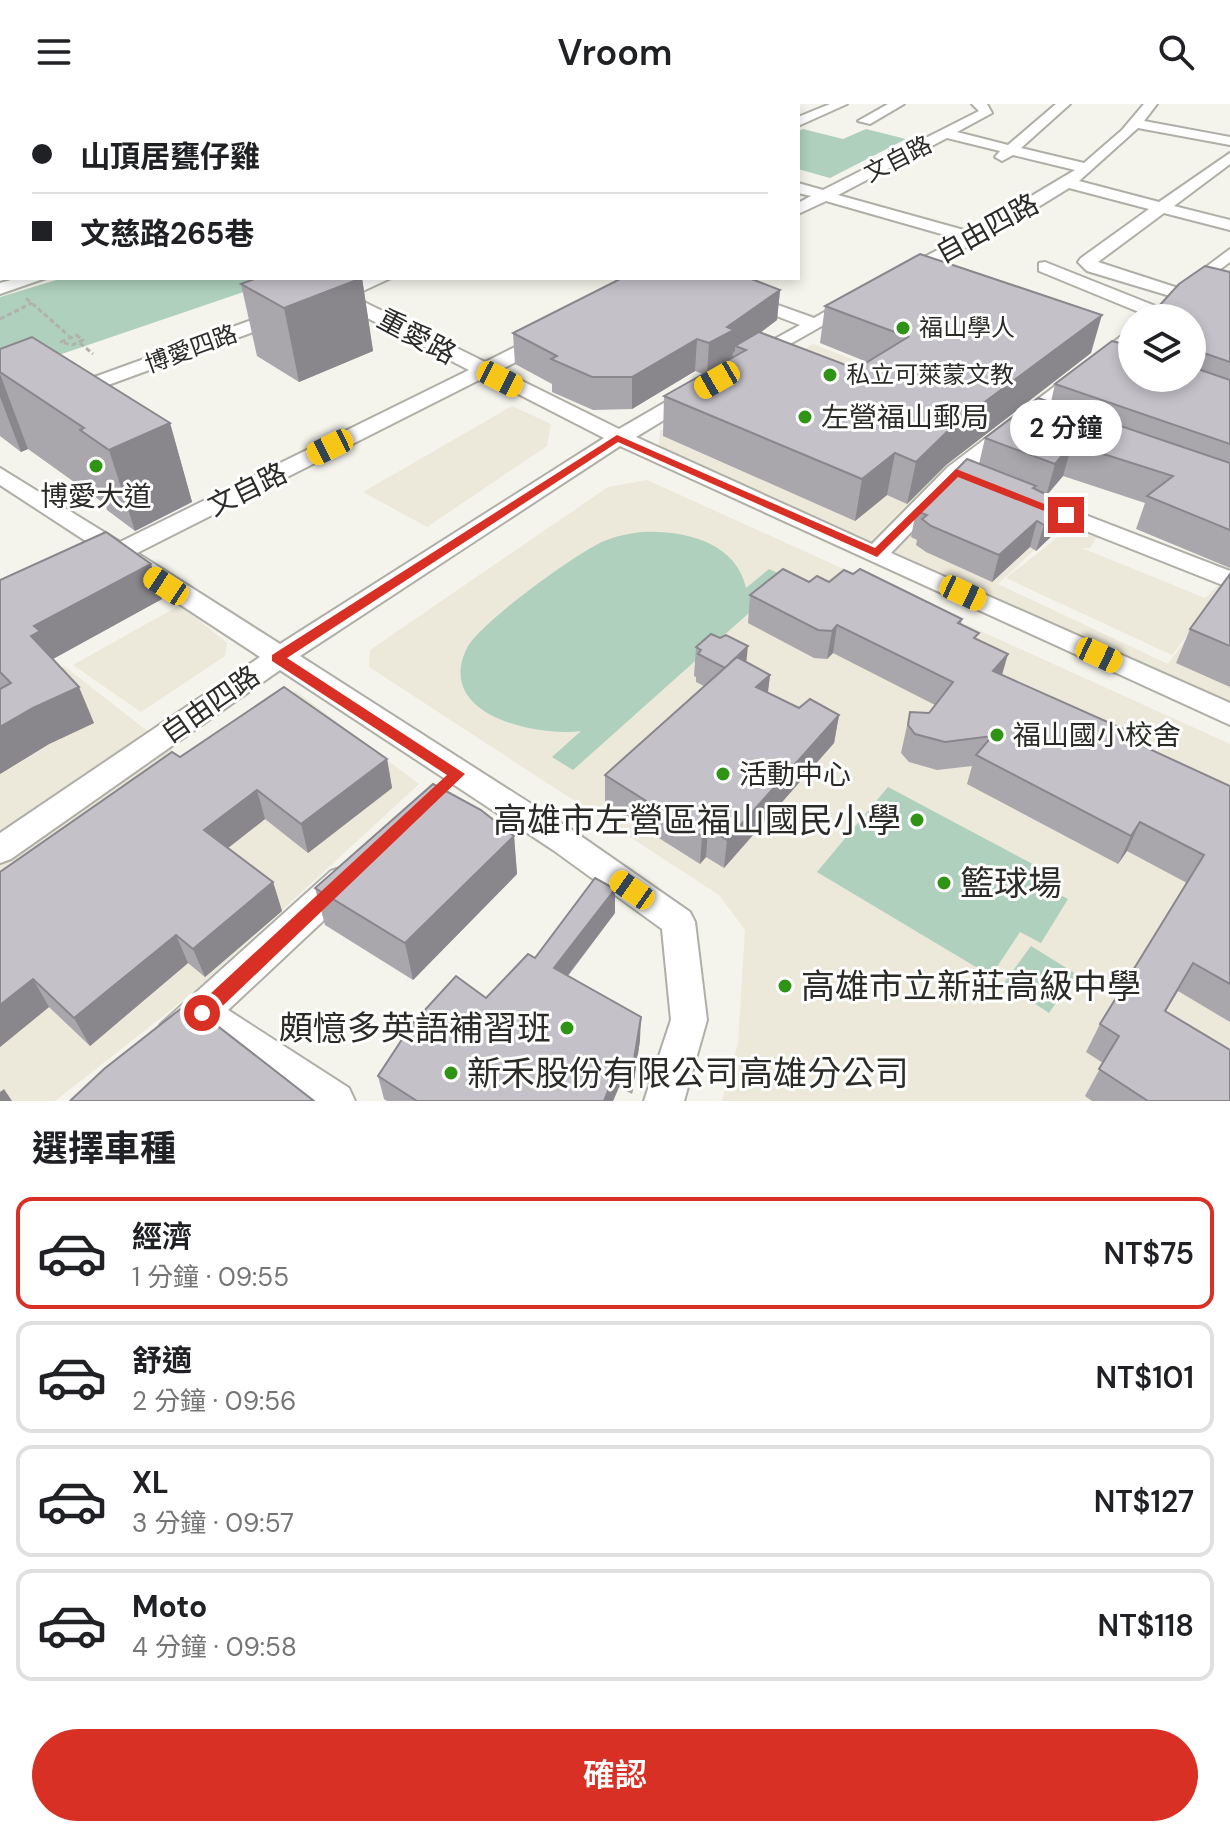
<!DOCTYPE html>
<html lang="zh-TW">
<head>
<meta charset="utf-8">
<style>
	body { margin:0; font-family:"DM Sans","Noto Sans TC",sans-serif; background:#f2f2f2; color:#202124; height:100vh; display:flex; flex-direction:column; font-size:30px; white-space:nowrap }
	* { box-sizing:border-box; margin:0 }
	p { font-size:26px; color:#757577 }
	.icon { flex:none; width:44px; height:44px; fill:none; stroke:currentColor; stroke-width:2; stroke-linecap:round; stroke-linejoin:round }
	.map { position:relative; height:997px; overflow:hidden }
	.panel { display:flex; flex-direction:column; background:#fff; flex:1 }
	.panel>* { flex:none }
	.hud { position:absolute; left:0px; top:0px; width:800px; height:176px; box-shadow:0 4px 12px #0003; display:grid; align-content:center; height:176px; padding:0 32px; background:#fff }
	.controls { position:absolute; left:1118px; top:200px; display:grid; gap:16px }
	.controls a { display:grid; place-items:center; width:88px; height:88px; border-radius:50%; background:#fff; box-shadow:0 4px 12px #0003; font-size:40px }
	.end { position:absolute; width:36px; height:36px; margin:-18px; border:10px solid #d93025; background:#fff; box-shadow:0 0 0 4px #fff }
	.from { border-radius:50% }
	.bubble { position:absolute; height:56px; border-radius:28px; background:#fff; box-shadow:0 4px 12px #0003; font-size:26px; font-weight:600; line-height:56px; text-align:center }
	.car { position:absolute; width:24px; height:48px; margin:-24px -12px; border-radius:10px; box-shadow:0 0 6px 2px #0007; background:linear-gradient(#f5c518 24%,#345 0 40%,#f5c518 0 76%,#345 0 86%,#f5c518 0) }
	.hud b { display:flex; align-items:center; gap:28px; height:76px; font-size:30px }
	.hud b+b { border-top:2px solid #e0e0e0 }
	.hud i { width:20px; height:20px; background:#202124 }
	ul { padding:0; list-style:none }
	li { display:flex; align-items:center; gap:24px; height:112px; margin:0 16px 12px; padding:0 16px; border:4px solid #e0e0e0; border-radius:16px }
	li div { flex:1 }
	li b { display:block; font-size:30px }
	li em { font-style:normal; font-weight:600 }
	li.current { border-color:#d93025 }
	li>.icon { width:72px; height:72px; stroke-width:1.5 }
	h2 { padding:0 32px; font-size:36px; line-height:96px }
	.action { display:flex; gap:16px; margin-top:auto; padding:16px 32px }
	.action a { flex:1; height:92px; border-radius:48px; background:#d93025; color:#fff; font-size:32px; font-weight:600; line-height:92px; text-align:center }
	header { display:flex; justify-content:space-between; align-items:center; height:104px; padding:0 32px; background:#fff; font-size:36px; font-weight:600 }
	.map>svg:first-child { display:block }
</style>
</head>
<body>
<header><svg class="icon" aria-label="menu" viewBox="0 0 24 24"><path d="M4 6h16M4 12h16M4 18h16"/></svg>Vroom<svg class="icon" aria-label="search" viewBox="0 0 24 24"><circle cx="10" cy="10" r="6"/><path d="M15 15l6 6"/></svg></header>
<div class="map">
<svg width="1230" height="997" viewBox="0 0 1230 997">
	<rect width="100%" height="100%" fill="#f5f4ec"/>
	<g fill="#ece8da">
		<polygon points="813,240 898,273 955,353 943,367 1065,417 998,480 1168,560 1197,519 1172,551 1006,474 1067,426 1097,433 1090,444 1082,444 1205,494 1217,482 1230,486 1230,612 659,342 660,327 759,267 764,269"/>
		<polygon points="512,302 551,320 547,342 427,423 363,388"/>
		<polygon points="647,376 1230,640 1230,997 722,997 738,939 745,826 719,791 369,563 370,546 608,383"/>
		<polygon points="180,501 227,539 225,552 141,608 73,561"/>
		<polygon points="64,562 186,657 296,587 419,680 190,891 55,997 0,997 0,599"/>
	</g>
	<g fill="#aed0bc">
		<polygon points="803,25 843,35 866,25 906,35 830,74 798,65 798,27"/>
		<polygon points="63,174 273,174 270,179 0,271 0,193"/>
		<path d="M642,428c42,-2 94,10 104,56l23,-19 19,9 -215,192 -21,-13 29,-26c-45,6 -147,-16 -114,-83 13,-25 101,-88 129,-103 14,-8 30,-11 46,-13z"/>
		<polygon points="888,683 1057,773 1049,785 1068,795 1041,839 1020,828 991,872 817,768"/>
		<polygon points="1031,842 1076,870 1049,909 1004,879"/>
	</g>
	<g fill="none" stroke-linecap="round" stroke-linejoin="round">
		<defs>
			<g id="minor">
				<polygon points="520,0 536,0 537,2 521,2"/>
				<polygon points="768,0 786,0 787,2 769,2"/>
				<polygon points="830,0 847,0 798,22 798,13"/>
				<polygon points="888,0 904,0 870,20 858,17"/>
				<path d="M972,0h15l5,9 -35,19 51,13 48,-41h14l-49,44 63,15 38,-33 22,-26h13l-13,17 86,16v8l-92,-17 -59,53 80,21 71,-49v11l-56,42 56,14v10l-66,-17 -66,49 80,26 52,-39v13l-50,37 -93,-28 -9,-9 3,-4 68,-49 -80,-21 -60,37 -106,55 -9,-5 3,-4 62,-32 -133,-38 -28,13v-11l13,-7 -13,-3v-10l25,7 156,-79zM947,34l53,13 -5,6 7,4 11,-6 62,15 -104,62 -133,-37z"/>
				<rect x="0" y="20" width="2" height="9"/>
				<rect x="0" y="48" width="2" height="8"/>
				<rect x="0" y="111" width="2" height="10"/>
				<polygon points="1045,158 1163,205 1166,209 1159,214 1151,213 1039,167 1039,159"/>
				<polygon points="18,174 46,174 0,190 0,179"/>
				<path d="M294,174h23l21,11 28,-11h25l-39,18 133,66 52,-26h14v8l-51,26 119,59 69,-40h14l3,4 -3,4 -66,40 236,107 76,-77 184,-139v15l-168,134 -73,76 339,150v22l-610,-279 -320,210 275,176 115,80 5,10 12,98 -23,81h-40l27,-81 -9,-91 -109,-79 -273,-180 -269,189 -11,4v-30l260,-176 -143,-94 -14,5 -9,-3 -3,-5 10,-9 -101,-66v-17l120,74 349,-172 -133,-68h-12l-1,-7zM485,273l119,61 -324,206 -143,-91z"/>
				<polygon points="677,174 703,174 814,214 849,194 855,193 864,198 753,261 746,259 743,255 746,251 800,221"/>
				<polygon points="282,205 291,211 289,215 78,292 71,294 61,288 64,284"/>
				<polygon points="1031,390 1230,467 1230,484 1023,402 1019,397"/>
				<polygon points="343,763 355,767 360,777 355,787 228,906 349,984 355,997 301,997 202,930 187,944 174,949 161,944 155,932 161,920 331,767"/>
			</g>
		</defs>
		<use href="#minor" stroke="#afaea7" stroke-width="4"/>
		<g stroke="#b1b1aa" stroke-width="3" stroke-dasharray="5 3" stroke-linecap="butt">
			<polyline points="26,194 69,232"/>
			<polyline points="0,215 32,199"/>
			<polygon points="76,231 83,236 72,241 61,238"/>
			<polyline points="80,239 93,250"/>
		</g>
		<use href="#minor" fill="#fff" fill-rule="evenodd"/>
	</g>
	<g fill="#a9a6ac">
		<polygon points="0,0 108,0 108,2 2,2 2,11 0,10"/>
		<polygon points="1230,168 1230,464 1136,425 1145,399 1063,372 1047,391 1066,400 1058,426 1036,447 1030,443 992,478 926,448 916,441 917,436 911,433 916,407 979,360 985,334 1051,298 1055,280 1124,240 1129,223 1132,221 1132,274 1192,274 1192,214"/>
		<polygon points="362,174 373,247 299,278 257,252 241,180"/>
		<polygon points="780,186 777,216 760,229 856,265 867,258 820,239 825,202 1091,249 946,361 907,400 887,391 855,417 663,332 664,292 703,270 695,267 632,305 593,306 552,288 552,280 515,260 513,229"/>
		<polygon points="0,245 170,319 192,398 135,427 107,406 105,400 28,345 21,348 0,332"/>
		<polygon points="1230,470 1230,583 1176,559 1190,525"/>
		<polygon points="0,476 162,495 53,555 94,619 49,640 0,670"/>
		<polygon points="809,478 829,478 962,515 961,520 977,536 1002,571 1136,639 1230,682 1230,918 1178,887 1166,907 1230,997 1092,997 1085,992 1103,959 1086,948 1100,920 1187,779 1127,747 1118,760 967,680 972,662 937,666 909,658 901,649 910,608 929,609 935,601 833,549 827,555 814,554 748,519 750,491"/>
		<polygon points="720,534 747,559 770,571 768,589 799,604 839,611 834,639 724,764 706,753 700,760 605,700 605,671 704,582 696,578 696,573 694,572 696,543"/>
		<polygon points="180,653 387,655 392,684 308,749 265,715 228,744 273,778 282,807 205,873 188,859 90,942 49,903 0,943 0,768"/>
		<polygon points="514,732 517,770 413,876 325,821 315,784"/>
		<polygon points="615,809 568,872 640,936 632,990 619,983 613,997 387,997 384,995 378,972 486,894 535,854"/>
	</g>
	<g fill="#89878c">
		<polygon points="51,0 108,0 108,2 52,2"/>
		<polygon points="362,174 373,247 299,278 284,204"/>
		<polygon points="780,186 777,216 740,244 735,242 735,247 733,249 732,257 707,271 709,239 727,223"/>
		<polygon points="1102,211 1091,249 946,361 907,400 916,358 955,320"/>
		<polygon points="697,235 695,267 632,305 632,273"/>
		<polygon points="0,270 28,345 21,348 0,293"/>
		<polygon points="170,319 192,398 135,427 109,346"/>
		<polygon points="1072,340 1063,372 1046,392 1055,360"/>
		<polygon points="895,349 887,391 855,417 862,375"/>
		<polygon points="1066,400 1058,426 1036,447 1044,421"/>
		<polygon points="1037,417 1030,443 992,478 999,451"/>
		<polygon points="151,460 162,495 51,556 31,532 34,522"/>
		<polygon points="837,521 833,549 827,555 832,527"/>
		<polygon points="748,542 745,570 725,564"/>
		<polygon points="1008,550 1000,578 993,567"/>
		<polygon points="770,571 766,600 756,583"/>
		<polygon points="79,583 94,619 49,640 0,670 0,623 33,604"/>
		<polygon points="839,611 834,639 724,764 727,736"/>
		<polygon points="387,655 392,684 308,749 301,720"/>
		<polygon points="257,686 265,715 214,755 204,726"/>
		<polygon points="1140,718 1127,747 1118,760 1131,732"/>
		<polygon points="708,724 706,753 700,760 702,732"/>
		<polygon points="514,732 517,770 413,876 405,839"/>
		<polygon points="273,778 282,807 205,873 193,845"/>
		<polygon points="615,785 615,809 555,888 554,864"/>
		<polygon points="176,831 188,859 90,942 74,914"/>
		<polygon points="33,875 49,903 0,943 0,901"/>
		<polygon points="641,913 640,936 632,990 632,967"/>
		<polygon points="619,960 619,983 613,997 604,997"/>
		<polygon points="4,985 12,997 0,997 0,988"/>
	</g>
	<g fill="#c4c1c8" stroke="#89878c" stroke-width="2">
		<polygon points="318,0 392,0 384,2 310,2"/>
		<polygon points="920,150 1102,211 955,320 916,358 895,349 862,375 664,292 746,246 735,242 759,228 856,265 908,233 825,202"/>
		<polygon points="1205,162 1230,168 1230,258 1192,245 1192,214 1148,214 1179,180"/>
		<polygon points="257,174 362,174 284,204 241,180"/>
		<polygon points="622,174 749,174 780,186 727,223 734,226 709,239 697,235 632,273 592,273 551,255 557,252 513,229"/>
		<polygon points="32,233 170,319 109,346 80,326 84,324 0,268 0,245"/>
		<polygon points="1112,237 1132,242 1132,274 1192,274 1192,263 1230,276 1230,340 1055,280"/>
		<polygon points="1038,294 1230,359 1230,426 1147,392 1173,372 1072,340 1055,360 985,334"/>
		<polygon points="967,355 1036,382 1033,384 1066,400 1044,421 1037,417 999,451 931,422 922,415 927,411 916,407"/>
		<polygon points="106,428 151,460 34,522 40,527 31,532 79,583 33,604 0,623 0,585 11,579 0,568 0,476"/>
		<polygon points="783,465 809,478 817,472 829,478 844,466 853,470 860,465 962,515 958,519 979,529 974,534 1008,550 993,567 1139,632 1134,638 1230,682 1230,880 1193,859 1165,907 1230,946 1230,997 1148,997 1099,965 1119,932 1100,920 1204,751 1140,718 1131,732 976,651 992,632 945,638 915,630 908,621 910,608 929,609 953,578 837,521 832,527 818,526 750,491"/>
		<polygon points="1230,470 1230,542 1190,525"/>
		<polygon points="711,530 720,534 726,531 748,542 725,564 698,550 701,546 696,543"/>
		<polygon points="737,553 770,571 756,583 799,604 810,595 839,611 727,736 708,724 702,732 605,671"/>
		<polygon points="284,583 387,655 301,720 257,686 204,726 273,778 193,845 176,831 74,914 33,875 0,901 0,768 172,648 180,653"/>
		<polygon points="433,680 481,706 514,732 405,839 315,784"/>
		<polygon points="595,774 615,785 554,864 641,913 632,967 619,960 604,997 417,997 378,972 412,920 456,872 486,894 528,850 535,854"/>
		<polygon points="188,899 314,997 70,997 104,965"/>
	</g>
	<polygon fill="#d93025" points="617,331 875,444 956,365 1072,411 1062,414 958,373 877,453 618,338 287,554 465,670 209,915 196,915 196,903 447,671 272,557 272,551"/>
	<g fill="#2f9316" stroke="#fff" stroke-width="3">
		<circle cx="903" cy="224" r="8"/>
		<circle cx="830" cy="271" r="8"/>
		<circle cx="805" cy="313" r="8"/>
		<circle cx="96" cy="362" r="8"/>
		<circle cx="997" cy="631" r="8"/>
		<circle cx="723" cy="670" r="8"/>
		<circle cx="917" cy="716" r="8"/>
		<circle cx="944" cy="779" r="8"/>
		<circle cx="785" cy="882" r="8"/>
		<circle cx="567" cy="924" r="8"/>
		<circle cx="451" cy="969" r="8"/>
	</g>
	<g text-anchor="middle" stroke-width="6" stroke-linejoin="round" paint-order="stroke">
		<g font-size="24" fill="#2b2b28" stroke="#fff">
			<text transform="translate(898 55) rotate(-27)" y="8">文自路</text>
			<text transform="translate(191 245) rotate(-20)" y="8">博愛四路</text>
		</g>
		<g font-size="24" fill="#2b2b28" stroke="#fff" text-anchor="start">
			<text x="919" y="232">福山學人</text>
			<text x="846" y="279">私立可萊蒙文教</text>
		</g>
		<g font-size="28" fill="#2b2b28" stroke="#fff">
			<text transform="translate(987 124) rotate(-29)" y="10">自由四路</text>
			<text transform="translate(417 232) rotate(28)" y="10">重愛路</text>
			<text transform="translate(247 385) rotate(-26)" y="10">文自路</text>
			<text transform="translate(210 600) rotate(-35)" y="10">自由四路</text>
		</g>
		<g font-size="28" fill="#2b2b28" stroke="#fff" text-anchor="start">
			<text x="821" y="323">左營福山郵局</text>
			<text x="96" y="402" text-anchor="middle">博愛大道</text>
			<text x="1013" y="641">福山國小校舍</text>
			<text x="739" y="680">活動中心</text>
		</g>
		<g font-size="34" fill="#2b2b28" stroke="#fff" text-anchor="start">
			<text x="901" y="728" text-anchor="end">高雄市左營區福山國民小學</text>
			<text x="960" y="791">籃球場</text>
			<text x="801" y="894">高雄市立新莊高級中學</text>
			<text x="551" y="936" text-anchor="end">頗憶多英語補習班</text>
			<text x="467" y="981">新禾股份有限公司高雄分公司</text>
		</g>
	</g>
</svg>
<div class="controls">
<a><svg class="icon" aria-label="layers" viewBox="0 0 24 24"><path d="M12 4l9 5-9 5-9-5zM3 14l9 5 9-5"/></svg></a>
</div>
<i class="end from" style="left:202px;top:909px"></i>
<i class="end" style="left:1066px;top:411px"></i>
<div class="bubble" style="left:1010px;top:296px;width:112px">2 分鐘</div>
<i class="car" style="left:500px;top:275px;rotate:117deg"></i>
<i class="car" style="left:717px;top:276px;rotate:240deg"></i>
<i class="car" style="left:330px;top:343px;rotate:244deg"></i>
<i class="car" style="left:166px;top:482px;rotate:303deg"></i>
<i class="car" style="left:963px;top:489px;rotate:115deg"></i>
<i class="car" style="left:1099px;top:551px;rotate:115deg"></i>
<i class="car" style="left:632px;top:786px;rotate:305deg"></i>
<div class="hud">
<b><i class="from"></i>山頂居甕仔雞</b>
<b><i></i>文慈路265巷</b>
</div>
</div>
<section class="panel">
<h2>選擇車種</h2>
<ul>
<li class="current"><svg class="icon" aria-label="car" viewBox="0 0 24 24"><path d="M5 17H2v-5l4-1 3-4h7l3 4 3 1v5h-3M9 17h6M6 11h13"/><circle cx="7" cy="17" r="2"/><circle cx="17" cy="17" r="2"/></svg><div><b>經濟</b><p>1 分鐘 · 09:55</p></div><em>NT$75</em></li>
<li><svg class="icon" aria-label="car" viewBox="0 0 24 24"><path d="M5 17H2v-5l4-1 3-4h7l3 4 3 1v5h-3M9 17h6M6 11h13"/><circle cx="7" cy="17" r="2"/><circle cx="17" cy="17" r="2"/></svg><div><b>舒適</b><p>2 分鐘 · 09:56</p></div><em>NT$101</em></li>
<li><svg class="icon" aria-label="car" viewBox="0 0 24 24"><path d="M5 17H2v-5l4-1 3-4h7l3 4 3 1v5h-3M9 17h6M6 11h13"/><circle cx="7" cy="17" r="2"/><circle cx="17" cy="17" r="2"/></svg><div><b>XL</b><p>3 分鐘 · 09:57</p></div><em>NT$127</em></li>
<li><svg class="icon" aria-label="car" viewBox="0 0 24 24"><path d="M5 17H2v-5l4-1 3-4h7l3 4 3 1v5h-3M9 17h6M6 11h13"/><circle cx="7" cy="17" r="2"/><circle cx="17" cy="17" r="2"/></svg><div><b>Moto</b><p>4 分鐘 · 09:58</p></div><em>NT$118</em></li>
</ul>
<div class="action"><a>確認</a></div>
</section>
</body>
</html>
